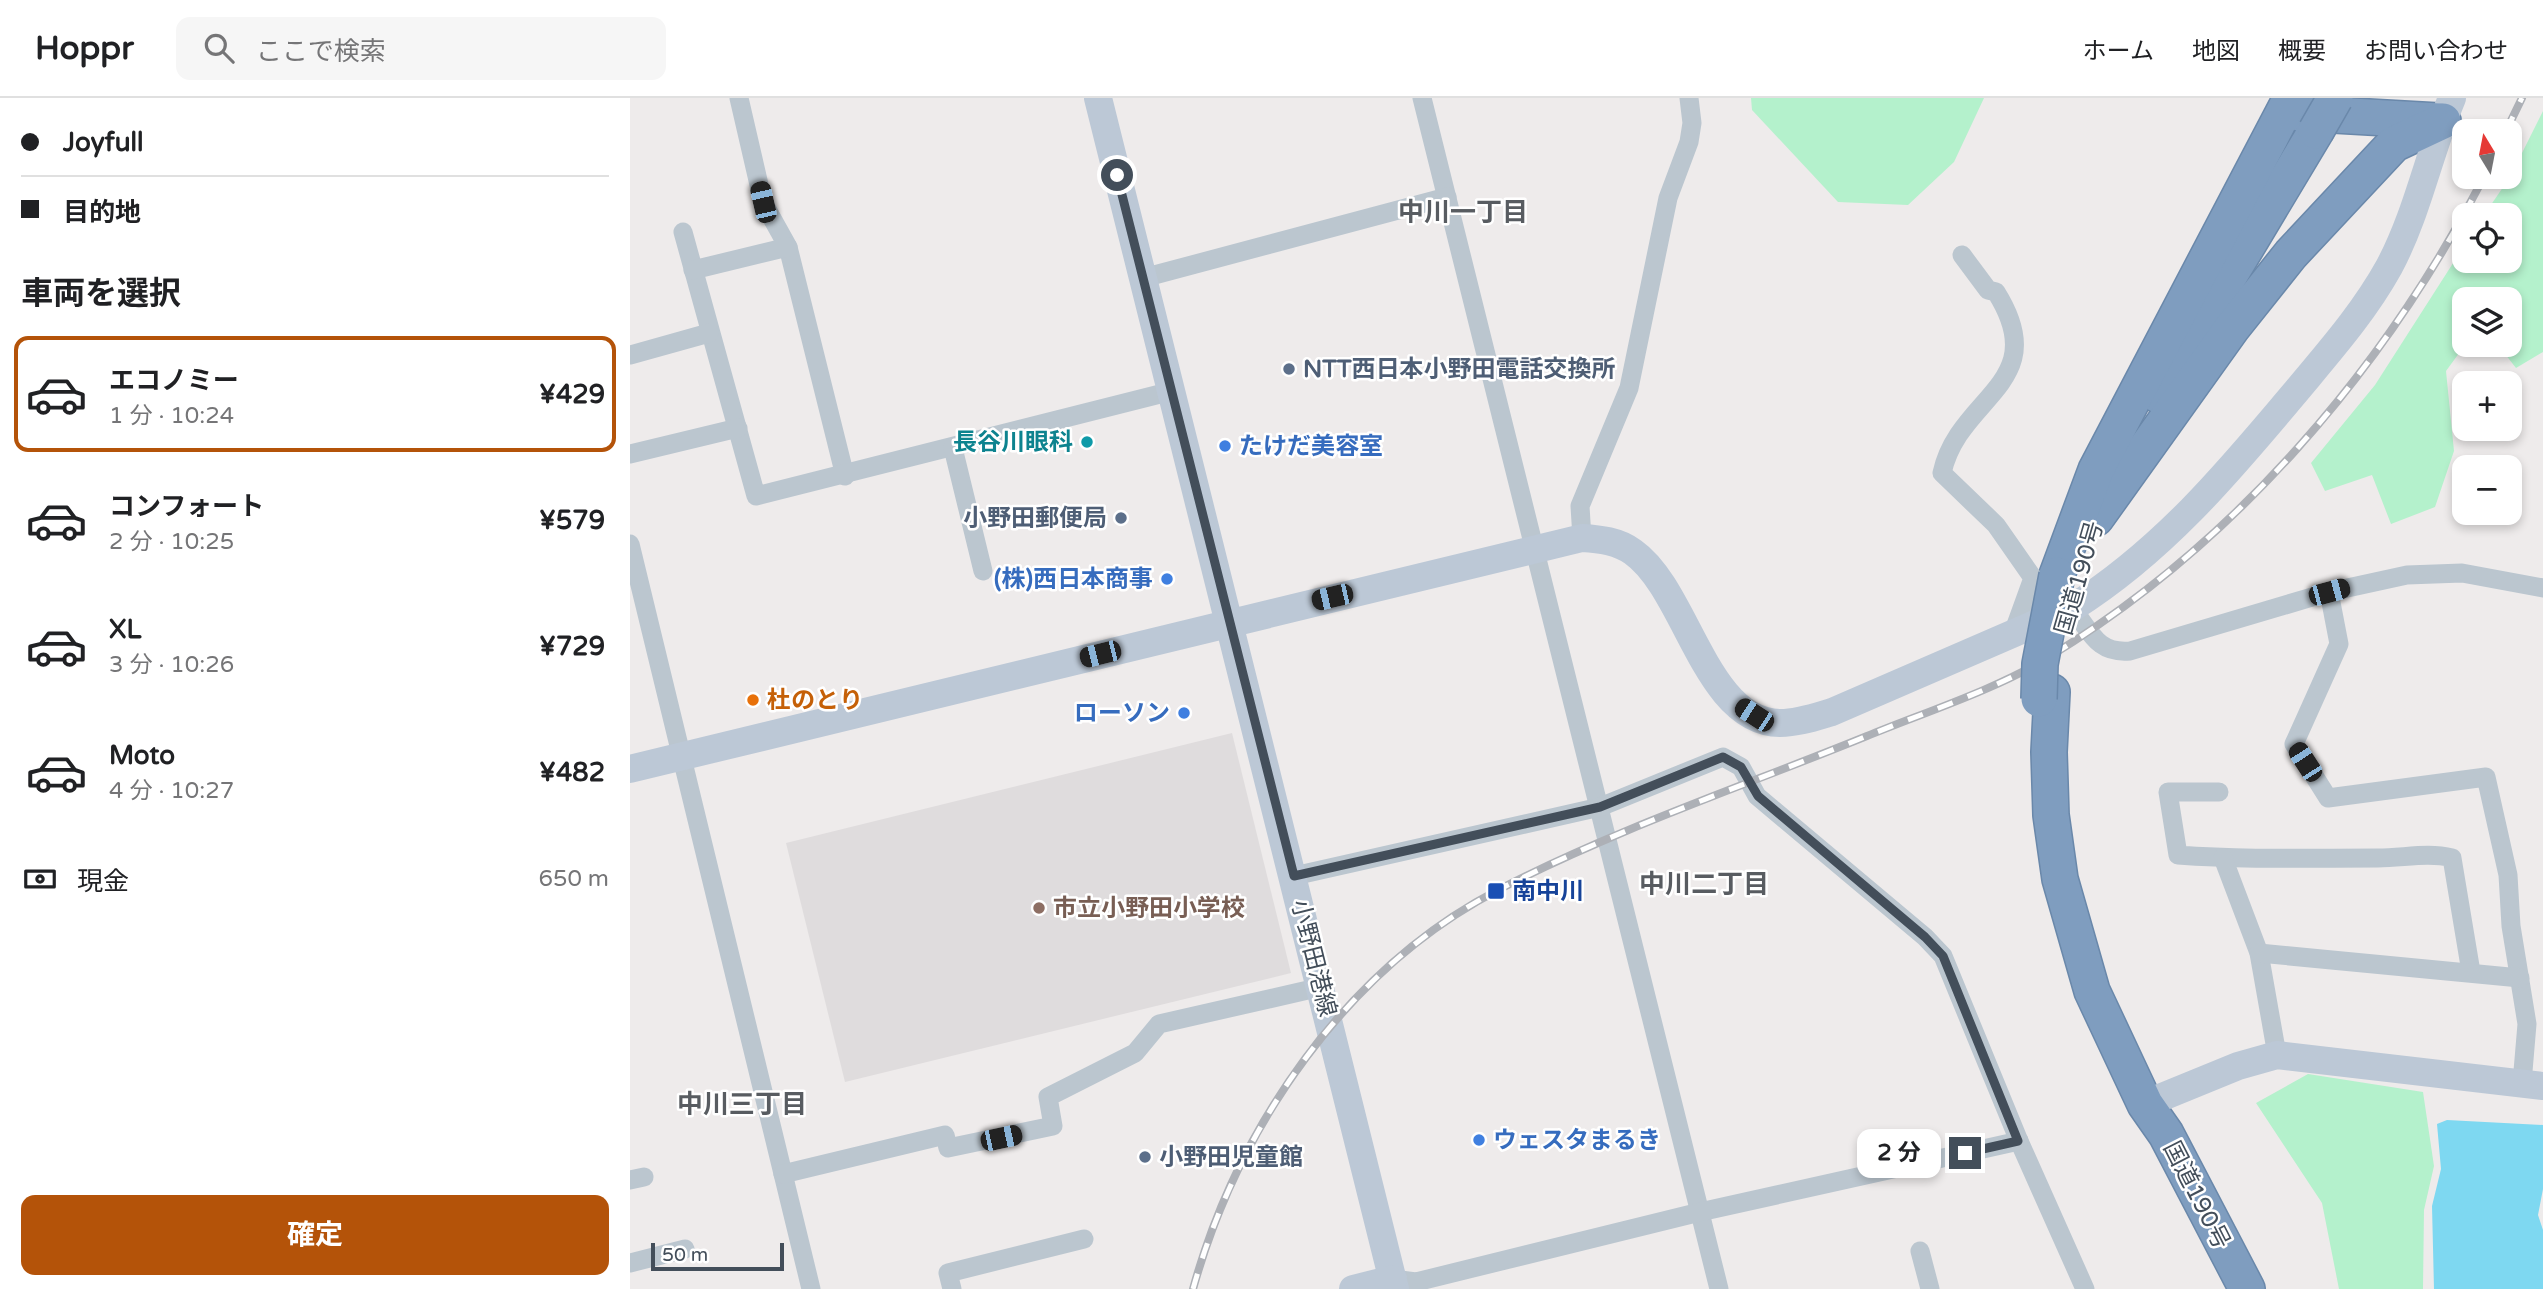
<!DOCTYPE html>
<html lang="ja">
<head>
<meta charset="utf-8">
<style>
	body { margin:0; font-family:"Varela Round","Noto Sans JP",sans-serif; background:#f6f6f6; color:#202124; height:100vh; display:flex; flex-direction:column; font-size:26px; white-space:nowrap }
	* { box-sizing:border-box; margin:0 }
	p { font-size:23px; color:#757577 }
	.icon { flex:none; width:38px; height:38px; fill:none; stroke:currentColor; stroke-width:2; stroke-linecap:round; stroke-linejoin:round }
	.map { position:relative; flex:1; overflow:hidden }
	.sheet { display:flex; flex-direction:column; background:#fff; width:630px }
	.sheet>* { flex:none }
	.hud { display:grid; align-content:center; height:154px; padding:0 21px; background:#fff }
	.needle { width:46px; rotate:350deg }
	.fabs { position:absolute; left:1822px; top:21px; display:grid; gap:14px }
	.fabs a { display:grid; place-items:center; width:70px; height:70px; border-radius:14px; background:#fff; box-shadow:0 4px 10px #0003; font-size:35px }
	.scale { position:absolute; left:21px; bottom:18px; width:133px; box-sizing:border-box; padding-left:7px; border:4px solid #434e5a; border-top:0; font-size:19px; line-height:24px; white-space:nowrap; color:#434e5a; -webkit-text-stroke:5px #fff; paint-order:stroke }
	.end { position:absolute; width:32px; height:32px; margin:-16px; border:9px solid #434e5a; background:#fff; box-shadow:0 0 0 4px #fff }
	.from { border-radius:50% }
	.bubble { position:absolute; height:49px; border-radius:14px; background:#fff; box-shadow:0 4px 10px #0003; font-size:23px; font-weight:700; line-height:49px; text-align:center }
	.car { position:absolute; width:21px; height:42px; margin:-21px -10px; border-radius:9px; box-shadow:0 0 5px 2px #0007; background:linear-gradient(#222 24%,#8ab4d8 0 40%,#222 0 76%,#8ab4d8 0 86%,#222 0) }
	.hud b { display:flex; align-items:center; gap:24px; height:66px; font-size:26px }
	.hud b+b { border-top:2px solid #e0e0e0 }
	.hud i { width:18px; height:18px; background:#202124 }
	ul { padding:0; list-style:none }
	li { display:flex; align-items:center; gap:21px; height:116px; margin:0 14px 10px; padding:0 7px; border:4px solid transparent; border-radius:14px }
	li div { flex:1 }
	li b { display:block; font-size:26px }
	li em { font-style:normal; font-weight:700 }
	li.active { border-color:#b45309 }
	li>.icon { width:63px; height:63px; stroke-width:1.5 }
	h2 { padding:0 21px; font-size:32px; line-height:84px }
	.pay { display:flex; align-items:center; gap:18px; height:77px; padding:0 21px; font-size:26px }
	.pay p { margin-inline-start:auto }
	.button { display:flex; gap:14px; margin-top:auto; padding:14px 21px }
	.button a { flex:1; height:80px; border-radius:14px; background:#b45309; color:#fff; font-size:28px; font-weight:700; line-height:80px; text-align:center }
	header { display:flex; align-items:center; gap:42px; box-sizing:border-box; height:98px; padding:0 35px; background:#fff; border-bottom:2px solid #e0e0e0 }
	header strong { font-size:33px }
	nav { display:flex; gap:38px; margin-inline-start:auto; font-size:24px }
	.search { width:490px; height:63px; background:#f6f6f6; display:flex; align-items:center; gap:18px; box-sizing:border-box; padding:0 24px; border-radius:14px; color:#757577; font-size:26px }
	main { display:flex; flex:1; min-height:0 }
	.map>svg:first-child { display:block }
</style>
</head>
<body>
<header>
<strong>Hoppr</strong>
<div class="search"><svg class="icon" aria-label="search" viewBox="0 0 24 24"><circle cx="10" cy="10" r="6"/><path d="M15 15l6 6"/></svg>ここで検索</div>
<nav><a>ホーム</a><a>地図</a><a>概要</a><a>お問い合わせ</a></nav>
</header>
<main>
<section class="sheet">
<div class="hud">
<b><i class="from"></i>Joyfull</b>
<b><i></i>目的地</b>
</div>
<h2>車両を選択</h2>
<ul>
<li class="active"><svg class="icon" aria-label="car" viewBox="0 0 24 24"><path d="M5 17H2v-5l4-1 3-4h7l3 4 3 1v5h-3M9 17h6M6 11h13"/><circle cx="7" cy="17" r="2"/><circle cx="17" cy="17" r="2"/></svg><div><b>エコノミー</b><p>1 分 · 10:24</p></div><em>¥429</em></li>
<li><svg class="icon" aria-label="car" viewBox="0 0 24 24"><path d="M5 17H2v-5l4-1 3-4h7l3 4 3 1v5h-3M9 17h6M6 11h13"/><circle cx="7" cy="17" r="2"/><circle cx="17" cy="17" r="2"/></svg><div><b>コンフォート</b><p>2 分 · 10:25</p></div><em>¥579</em></li>
<li><svg class="icon" aria-label="car" viewBox="0 0 24 24"><path d="M5 17H2v-5l4-1 3-4h7l3 4 3 1v5h-3M9 17h6M6 11h13"/><circle cx="7" cy="17" r="2"/><circle cx="17" cy="17" r="2"/></svg><div><b>XL</b><p>3 分 · 10:26</p></div><em>¥729</em></li>
<li><svg class="icon" aria-label="car" viewBox="0 0 24 24"><path d="M5 17H2v-5l4-1 3-4h7l3 4 3 1v5h-3M9 17h6M6 11h13"/><circle cx="7" cy="17" r="2"/><circle cx="17" cy="17" r="2"/></svg><div><b>Moto</b><p>4 分 · 10:27</p></div><em>¥482</em></li>
</ul>
<div class="pay"><svg class="icon" aria-label="cash" viewBox="0 0 24 24"><path d="M3 7h18v10H3z"/><circle cx="12" cy="12" r="2"/></svg>現金<p>650 m</p></div>
<div class="button"><a>確定</a></div>
</section>
<div class="map">
<svg width="1913" height="1191" viewBox="0 0 1913 1191">
	<rect width="100%" height="100%" fill="#eeebeb"/>
	<polygon fill="#dfdcdd" points="602,635 661,875 215,984 156,745"/>
	<g fill="#b4f1cc">
		<polygon points="1121,0 1354,0 1324,64 1278,107 1208,104 1122,12"/>
		<polygon points="1913,13 1913,254 1886,270 1868,247 1880,247 1880,201 1834,201 1835,247 1816,273 1824,353 1805,409 1761,426 1742,377 1695,393 1681,365 1745,287 1834,148 1834,163 1880,163 1880,117 1854,117 1880,79"/>
		<polygon points="1678,976 1793,994 1804,1068 1794,1112 1793,1191 1709,1191 1692,1105 1626,1005"/>
	</g>
	<polygon fill="#7ed8f1" points="1817,1022 1913,1027 1913,1091 1908,1117 1913,1132 1913,1191 1804,1191 1802,1108 1811,1071 1807,1026"/>
	<g fill="none" stroke-linecap="round" stroke-linejoin="round">
		<defs>
			<g id="highway">
				<polyline points="1669,15 1809,23"/>
				<polyline points="1528,297 1686,33"/>
				<polyline points="1466,420 1602,230 1661,156 1764,46 1813,23"/>
				<polyline points="1427,477 1466,372 1661,0"/>
				<polyline points="1422,594 1419,654 1421,717 1430,781 1462,893 1515,1006 1536,1036 1617,1191"/>
			</g>
		</defs>
		<use href="#highway" stroke="#6a88aa" stroke-width="38"/>
		<g stroke="#bbc6cf" stroke-width="19">
			<polyline points="109,0 133,104 158,149 215,378"/>
			<polyline points="792,0 1089,1191"/>
			<polyline points="53,134 126,398 542,293"/>
			<path d="M1332,157l26,35 8,2c58,92 -37,103 -54,181l54,52 37,53 -21,58"/>
			<polyline points="63,172 158,149"/>
			<polyline points="513,180 817,99"/>
			<polyline points="0,257 79,235"/>
			<polyline points="323,350 353,473"/>
			<polyline points="0,356 108,330"/>
			<polyline points="952,440 950,408 999,290 1038,100 1059,44 1062,25 1059,0"/>
			<polyline points="0,446 181,1191"/>
			<polyline points="1699,494 1709,546 1664,646 1698,700 1856,679 1878,777 1881,828 1897,926 1892,985"/>
			<path d="M1442,510c19,24 25,46 58,43l199,-59 78,-17 55,-2 81,15"/>
			<path d="M1589,694h-51l10,63c67,5 133,3 200,3 26,0 50,-6 74,0l19,114"/>
			<polyline points="1593,760 1629,855 1647,957"/>
			<polyline points="664,778 970,709 1093,659 1111,669 1127,698 1295,839 1313,858 1389,1043 1455,1191"/>
			<polyline points="1629,855 1890,880"/>
			<polyline points="153,1076 315,1037 318,1050 423,1028 418,999 505,955 529,926 691,889"/>
			<polyline points="0,1082 14,1079"/>
			<polyline points="1290,1153 1300,1191"/>
			<polyline points="0,1165 55,1151"/>
			<polyline points="763,1181 786,1184 1070,1114 1389,1043"/>
			<polyline points="322,1191 318,1175 454,1141"/>
		</g>
		<g stroke="#bcc8d6" stroke-width="28">
			<polyline points="468,0 765,1191"/>
			<path d="M0,671l952,-231c18,1 36,3 51,14 54,38 72,170 147,171 18,0 35,-6 52,-11l240,-104c89,-56 154,-133 221,-213 34,-41 70,-81 96,-128 28,-52 40,-114 63,-169"/>
			<polyline points="1515,1006 1608,968 1647,957 1913,988"/>
			<polyline points="723,1191 763,1181"/>
		</g>
		<use href="#highway" stroke="#7f9dbf" stroke-width="35"/>
		<defs>
			<g id="rail">
				<polyline points="1876,33 1892,0"/>
				<path d="M563,1191c45,-162 153,-320 305,-399 118,-61 246,-104 369,-154 56,-23 130,-47 180,-78 187,-113 337,-288 437,-481"/>
			</g>
		</defs>
		<use href="#rail" stroke="#adb0b6" stroke-width="8"/>
		<use href="#rail" stroke="#fff" stroke-width="5" stroke-dasharray="16" stroke-linecap="butt"/>
		<defs>
			<g id="highway-bridge">
				<polyline points="1686,33 1705,0"/>
				<polyline points="1409,601 1410,566 1427,477"/>
			</g>
		</defs>
		<use href="#highway-bridge" stroke="#6a88aa" stroke-width="38" stroke-linecap="butt"/>
		<use href="#highway-bridge" stroke="#7f9dbf" stroke-width="35"/>
	</g>
	<g fill="none" stroke-linecap="round" stroke-linejoin="round">
		<polyline stroke="#434e5a" stroke-width="9" points="487,77 664,778 970,709 1093,659 1111,669 1128,698 1295,839 1313,858 1388,1043 1335,1055"/>
	</g>
	<g fill="#5c6f8a" stroke="#fff" stroke-width="2.5">
		<circle cx="659" cy="271" r="7"/>
		<circle cx="491" cy="420" r="7"/>
		<circle cx="515" cy="1059" r="7"/>
	</g>
	<circle fill="#0f9aa8" stroke="#fff" stroke-width="2.5" cx="457" cy="344" r="7"/>
	<g fill="#3f7fe0" stroke="#fff" stroke-width="2.5">
		<circle cx="595" cy="348" r="7"/>
		<circle cx="537" cy="481" r="7"/>
		<circle cx="554" cy="615" r="7"/>
		<circle cx="849" cy="1042" r="7"/>
	</g>
	<circle fill="#e8710a" stroke="#fff" stroke-width="2.5" cx="123" cy="602" r="7"/>
	<rect fill="#1a4fb4" stroke="#fff" stroke-width="2.5" x="857" y="784" width="18" height="18" rx="3.5"/>
	<circle fill="#8d6e63" stroke="#fff" stroke-width="2.5" cx="409" cy="810" r="7"/>
	<g text-anchor="middle" stroke-width="5" stroke-linejoin="round" paint-order="stroke">
		<g font-size="24" font-weight="bold" fill="#4e5e75" stroke="#fff" text-anchor="start">
			<text x="673" y="279">NTT西日本小野田電話交換所</text>
			<text x="477" y="428" text-anchor="end">小野田郵便局</text>
			<text x="529" y="1067">小野田児童館</text>
		</g>
		<g font-size="24" font-weight="bold" fill="#0d838f" stroke="#fff" text-anchor="end">
			<text x="443" y="352">長谷川眼科</text>
		</g>
		<g font-size="24" font-weight="bold" fill="#366cbe" stroke="#fff" text-anchor="start">
			<text x="609" y="356">たけだ美容室</text>
			<text x="523" y="489" text-anchor="end">(株)西日本商事</text>
			<text x="540" y="623" text-anchor="end">ローソン</text>
			<text x="863" y="1050">ウェスタまるき</text>
		</g>
		<g font-size="24" fill="#434e5a" stroke="#fff">
			<text transform="translate(1449 480) rotate(-74)" y="8">国道190号</text>
			<text transform="translate(684 860) rotate(76)" y="8">小野田港線</text>
			<text transform="translate(1567 1097) rotate(63)" y="8">国道190号</text>
		</g>
		<g font-size="24" font-weight="bold" fill="#c56008" stroke="#fff" text-anchor="start">
			<text x="137" y="610">杜のとり</text>
		</g>
		<g font-size="24" font-weight="bold" fill="#164399" stroke="#fff" text-anchor="start">
			<text x="882" y="801">南中川</text>
		</g>
		<g font-size="24" font-weight="bold" fill="#785e54" stroke="#fff" text-anchor="start">
			<text x="423" y="818">市立小野田小学校</text>
		</g>
		<g font-size="26" font-weight="bold" fill="#585c61" stroke="#fff">
			<text x="833" y="123">中川一丁目</text>
			<text x="1074" y="795">中川二丁目</text>
			<text x="112" y="1015">中川三丁目</text>
		</g>
	</g>
</svg>
<div class="fabs">
<a><svg class="needle" viewBox="-14 -14 28 28"><path d="M0-13l5 13h-10z" fill="#e53935"/><path d="M0 13l5-13h-10z" fill="#757577"/></svg></a>
<a><svg class="icon" aria-label="locate" viewBox="0 0 24 24"><circle cx="12" cy="12" r="6"/><path d="M12 2v4M12 18v4M2 12h4M18 12h4"/></svg></a>
<a><svg class="icon" aria-label="layers" viewBox="0 0 24 24"><path d="M12 4l9 5-9 5-9-5zM3 14l9 5 9-5"/></svg></a>
<a>+</a>
<a>−</a>
</div>
<div class="scale">50 m</div>
<i class="end from" style="left:487px;top:77px"></i>
<i class="end" style="left:1335px;top:1055px"></i>
<div class="bubble" style="left:1227px;top:1031px;width:84px">2 分</div>
<i class="car" style="left:133px;top:104px;rotate:347deg"></i>
<i class="car" style="left:1699px;top:494px;rotate:75deg"></i>
<i class="car" style="left:702px;top:499px;rotate:257deg"></i>
<i class="car" style="left:470px;top:556px;rotate:256deg"></i>
<i class="car" style="left:1124px;top:617px;rotate:303deg"></i>
<i class="car" style="left:1675px;top:664px;rotate:327deg"></i>
<i class="car" style="left:371px;top:1040px;rotate:78deg"></i>
</div>
</main>
</body>
</html>
